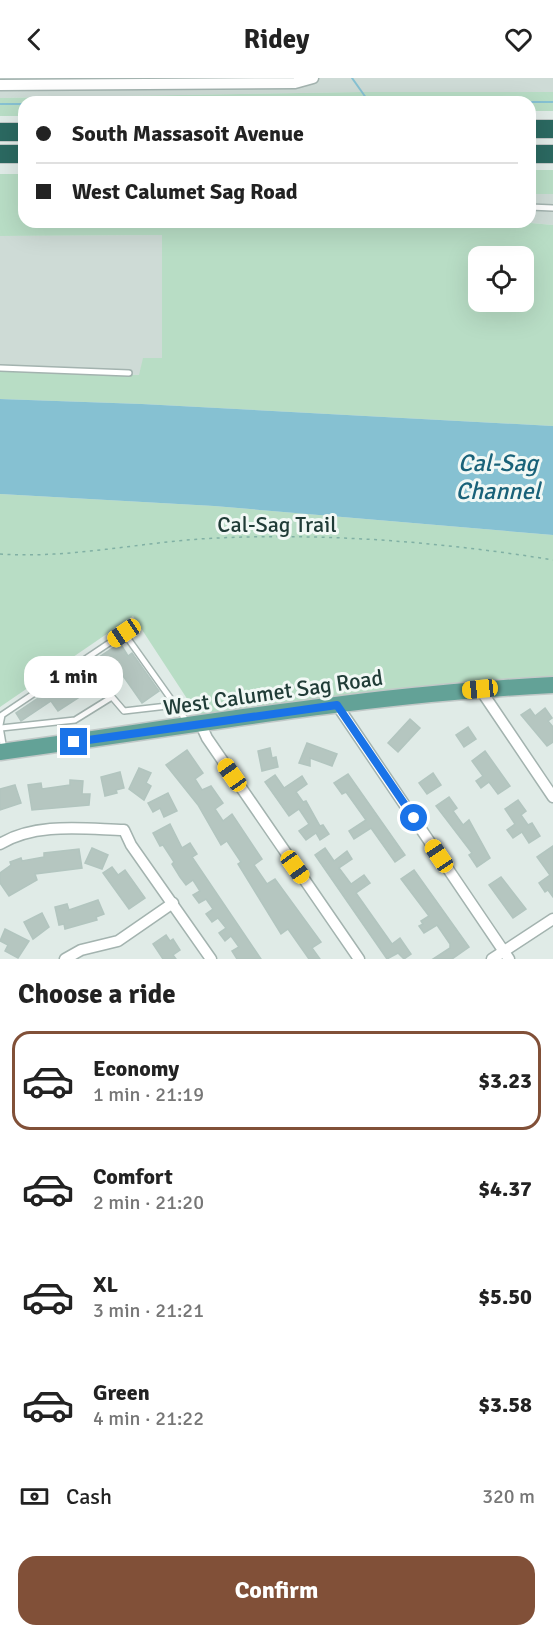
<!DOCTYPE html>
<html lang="en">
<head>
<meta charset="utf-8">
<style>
	body { margin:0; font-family:Signika,sans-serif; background:#f6f6f6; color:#222; height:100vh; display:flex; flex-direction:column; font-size:22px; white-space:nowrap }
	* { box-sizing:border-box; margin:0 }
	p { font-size:20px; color:#767676 }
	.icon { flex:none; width:33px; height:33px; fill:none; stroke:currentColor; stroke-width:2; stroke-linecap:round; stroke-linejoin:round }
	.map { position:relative; height:881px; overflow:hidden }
	.side { display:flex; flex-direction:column; background:#fff; flex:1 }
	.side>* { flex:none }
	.guide { position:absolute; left:18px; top:18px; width:518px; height:132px; border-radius:18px; box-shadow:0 6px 24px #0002; display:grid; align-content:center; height:132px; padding:0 18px; background:#fff }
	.fabs { position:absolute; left:468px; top:168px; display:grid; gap:12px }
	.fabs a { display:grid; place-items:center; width:66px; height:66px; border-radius:12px; background:#fff; box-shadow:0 6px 24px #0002; font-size:30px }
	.end { position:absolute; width:27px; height:27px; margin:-14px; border:8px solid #1a73e8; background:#fff; box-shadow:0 0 0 3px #fff }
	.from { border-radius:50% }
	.bubble { position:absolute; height:42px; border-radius:18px; background:#fff; box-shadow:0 6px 24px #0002; font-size:20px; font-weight:800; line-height:42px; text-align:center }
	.car { position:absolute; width:18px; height:36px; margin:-18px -9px; border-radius:8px; box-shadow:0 0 4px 2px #0007; background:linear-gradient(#f5c518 24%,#345 0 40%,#f5c518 0 76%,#345 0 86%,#f5c518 0) }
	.guide b { display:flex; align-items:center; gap:21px; height:57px; font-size:22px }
	.guide b+b { border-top:2px solid #e0e0e0 }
	.guide i { width:15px; height:15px; background:#222 }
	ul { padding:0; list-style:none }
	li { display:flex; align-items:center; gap:18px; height:99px; margin:0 12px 9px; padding:0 6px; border:3px solid transparent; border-radius:18px }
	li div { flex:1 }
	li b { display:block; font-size:22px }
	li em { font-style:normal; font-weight:800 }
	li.selected { border-color:#815038 }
	li>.icon { width:54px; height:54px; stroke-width:1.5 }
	h2 { padding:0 18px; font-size:27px; line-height:72px }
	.pay { display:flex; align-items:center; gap:15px; height:66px; padding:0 18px; font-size:22px }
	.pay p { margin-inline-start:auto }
	.action { display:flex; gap:12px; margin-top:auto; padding:12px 18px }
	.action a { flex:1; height:69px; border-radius:18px; background:#815038; color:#fff; font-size:24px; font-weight:800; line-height:69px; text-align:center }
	header { display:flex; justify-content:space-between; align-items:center; height:78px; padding:0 18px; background:#fff; font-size:27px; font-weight:800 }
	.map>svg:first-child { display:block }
</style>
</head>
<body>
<header><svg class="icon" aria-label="back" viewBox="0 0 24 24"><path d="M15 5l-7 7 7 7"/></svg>Ridey<svg class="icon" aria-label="heart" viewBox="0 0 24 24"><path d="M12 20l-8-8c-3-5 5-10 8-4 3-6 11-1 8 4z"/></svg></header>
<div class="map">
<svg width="553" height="881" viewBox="0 0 553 881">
	<rect width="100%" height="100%" fill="#e0ebe7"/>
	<g fill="#cedbd6">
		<polygon points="0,0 553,0 553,14 361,14 0,20"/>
		<polygon points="530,116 553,116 553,147 520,144 530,144"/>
		<polygon points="162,157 162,280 140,297 0,292 0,158"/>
	</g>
	<g fill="#b8ddc5" fill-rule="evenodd">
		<polygon points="361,14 553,14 553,33 530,33 530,24 24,24 24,38 0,38 0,20"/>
		<rect x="530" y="92" width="23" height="24"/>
		<path d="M0,96h24v48h496l33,3v201l-411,-22 -142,-5v-29l139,5 4,-17h19v-123l-162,1zM478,178h46v46h-46z"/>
		<polygon points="0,416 214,428 553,457 553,599 382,613 199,639 133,538 0,629"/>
	</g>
	<polygon fill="#86c1d2" points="0,321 142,326 553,348 553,457 214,428 0,416"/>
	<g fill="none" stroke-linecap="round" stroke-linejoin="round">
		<g stroke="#86c1d2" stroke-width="2">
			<polyline points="352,0 369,24"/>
			<polyline points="530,24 553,24"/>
			<polyline points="0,26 24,26"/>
		</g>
	</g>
	<g fill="#b5c6c0" stroke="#b2c5bf" stroke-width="1.5">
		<polygon points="120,565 128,578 132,575 159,613 142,625 112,582 91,597 98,607 58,633 51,623 21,643 16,635"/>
		<polygon points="545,630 552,640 548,643 553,649 553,664 547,668 521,637 530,631 535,638"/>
		<polygon points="410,641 420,650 398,674 388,665"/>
		<polygon points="468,649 476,661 464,669 456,657"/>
		<polygon points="307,665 337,676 332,688 310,680 310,688 299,685"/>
		<polygon points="270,670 272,680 276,679 278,689 262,693 258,673"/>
		<polygon points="187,672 203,695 195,701 202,712 211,708 223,725 215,731 223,743 232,736 262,781 254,787 267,806 275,801 321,864 312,870 320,881 309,881 288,851 281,856 238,786 241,784 227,763 221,767 198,727 166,687"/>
		<polygon points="485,673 510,708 498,716 489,704 481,710 476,703 483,698 472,683"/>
		<polygon points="139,690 151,695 146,705 151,708 144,722 129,711"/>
		<polygon points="120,694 124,710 116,712 117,715 105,718 101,699"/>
		<polygon points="433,695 441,707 427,716 419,705"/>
		<polygon points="348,696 405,777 395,784 371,750 354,761 349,753 366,742 346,714 342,716 334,705"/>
		<polygon points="275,697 284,710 302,698 307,706 296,714 303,724 306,723 320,748 323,747 329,756 320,762 316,755 306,762 299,753 309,746 299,731 289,738 265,704"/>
		<polygon points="70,702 83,703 82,716 90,716 89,727 32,732 28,707 41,705 42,711 70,707"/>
		<polygon points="15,707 21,725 0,732 0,711"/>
		<polygon points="168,715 177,733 164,739 160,730 153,734 148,725"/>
		<polygon points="449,719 457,730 453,733 463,747 469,742 490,780 477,789 469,777 472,775 436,728"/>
		<polygon points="518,722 526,733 521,737 528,747 532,745 540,758 529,765 522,754 513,760 507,752 515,746 505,731"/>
		<polygon points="170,746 182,770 190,765 197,776 192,779 261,881 237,881 232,873 239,869 231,858 225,863 219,855 226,850 218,840 212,844 206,836 213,831 206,821 199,825 193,817 200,813 193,802 186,807 180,799 172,786 174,784 163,767 160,768 153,755"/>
		<polygon points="553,768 553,819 548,812 545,814 539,805 550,797 537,779"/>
		<polygon points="92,770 108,777 102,791 85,785"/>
		<polygon points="325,770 334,783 347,773 352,781 339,790 351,806 364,797 370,805 356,815 392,866 400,860 411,876 404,881 398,875 387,881 315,777"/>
		<polygon points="79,771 82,790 35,796 37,802 9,818 0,805 0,795 11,787 10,784 21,780 22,783 44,779 44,775"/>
		<polygon points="112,789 118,797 125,792 145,820 129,831 103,795"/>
		<polygon points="414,792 469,869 452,881 433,881 450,870 450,866 437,847 424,855 419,848 423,846 421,843 429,838 401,801"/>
		<polygon points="501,799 526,831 513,840 489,807"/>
		<polygon points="98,822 104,836 96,839 97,842 65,851 64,846 59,847 55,829 67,826 69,832"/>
		<polygon points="42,835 49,849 33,861 24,844"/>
		<polygon points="5,851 29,863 18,880 5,873 8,867 0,863"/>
		<polygon points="166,857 170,863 173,861 180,872 173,877 176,881 163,881 153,866"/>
	</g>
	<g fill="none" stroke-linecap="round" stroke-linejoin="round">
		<defs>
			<g id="service">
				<polyline points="530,129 553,130"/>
				<polyline points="0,290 129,295"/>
				<polyline points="0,647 2,637 124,555 188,645"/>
				<polyline points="0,649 4,672"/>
				<polyline points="1,650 75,642 112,619 124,633 176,627"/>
			</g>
			<g id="minor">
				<polyline points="0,7 295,5 313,0"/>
				<polyline points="480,611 553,719"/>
				<polyline points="337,627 509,881"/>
				<polyline points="201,647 207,660 359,881"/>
				<path d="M0,766c36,-22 85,-15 124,-14l7,15 80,114"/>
				<polyline points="65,881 81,872 118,863 173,825"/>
				<polyline points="492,881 553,841"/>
			</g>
			<path id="primary" d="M0,674c184,-25 368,-58 553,-67"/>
			<g id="motorway">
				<polyline points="530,51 553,51"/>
				<polyline points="0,54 24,54"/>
				<polyline points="0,76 24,76"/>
				<polyline points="530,76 553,76"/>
			</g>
		</defs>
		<use href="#service" stroke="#a3b3af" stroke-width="8"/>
		<use href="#minor" stroke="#a3b3af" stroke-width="13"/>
		<use href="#primary" stroke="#c1c8c7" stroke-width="19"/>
		<use href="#motorway" stroke="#c1c8c7" stroke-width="20"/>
		<path stroke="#80b0a4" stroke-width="1.5" stroke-dasharray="3 4.5" stroke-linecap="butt" d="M0,476c73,5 145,-13 217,-16 112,-5 226,4 336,22"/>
		<use href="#service" stroke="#fff" stroke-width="5"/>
		<use href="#minor" stroke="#fff" stroke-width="10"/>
		<use href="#primary" stroke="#63a297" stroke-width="16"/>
		<use href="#motorway" stroke="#2b6961" stroke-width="18"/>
	</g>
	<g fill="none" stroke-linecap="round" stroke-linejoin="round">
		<polyline stroke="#1a73e8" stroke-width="8" points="74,664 337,627 414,740"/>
	</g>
	<g text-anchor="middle" stroke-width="6" stroke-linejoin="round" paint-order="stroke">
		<g font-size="22" fill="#203c37" stroke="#f1f8f5">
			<text x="277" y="454">Cal-Sag Trail</text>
			<text transform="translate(273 614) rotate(-8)" y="8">West Calumet Sag Road</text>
		</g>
		<g font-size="24" font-style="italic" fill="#196279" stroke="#f1f8f5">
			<text x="498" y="393">Cal-Sag<tspan x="498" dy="28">Channel</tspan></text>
		</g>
	</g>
</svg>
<div class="fabs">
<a><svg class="icon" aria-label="locate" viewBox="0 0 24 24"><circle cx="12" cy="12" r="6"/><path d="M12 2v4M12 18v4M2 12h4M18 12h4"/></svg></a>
</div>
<i class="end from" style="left:414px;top:740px"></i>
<i class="end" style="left:74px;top:664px"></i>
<div class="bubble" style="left:24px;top:578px;width:99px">1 min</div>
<i class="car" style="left:124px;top:555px;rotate:236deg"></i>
<i class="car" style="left:480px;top:611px;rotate:264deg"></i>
<i class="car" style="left:232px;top:697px;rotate:325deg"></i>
<i class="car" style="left:439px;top:778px;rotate:326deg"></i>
<i class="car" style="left:295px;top:789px;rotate:145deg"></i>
<div class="guide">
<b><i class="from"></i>South Massasoit Avenue</b>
<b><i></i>West Calumet Sag Road</b>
</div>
</div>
<section class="side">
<h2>Choose a ride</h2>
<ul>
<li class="selected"><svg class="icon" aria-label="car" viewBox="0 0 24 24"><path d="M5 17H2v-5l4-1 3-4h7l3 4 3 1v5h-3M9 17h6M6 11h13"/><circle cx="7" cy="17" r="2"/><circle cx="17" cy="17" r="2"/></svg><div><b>Economy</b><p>1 min · 21:19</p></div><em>$3.23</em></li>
<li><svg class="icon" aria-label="car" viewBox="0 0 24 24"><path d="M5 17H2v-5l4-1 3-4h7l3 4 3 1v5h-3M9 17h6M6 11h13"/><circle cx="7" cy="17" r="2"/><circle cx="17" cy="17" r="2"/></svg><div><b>Comfort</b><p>2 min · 21:20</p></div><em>$4.37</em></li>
<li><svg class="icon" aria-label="car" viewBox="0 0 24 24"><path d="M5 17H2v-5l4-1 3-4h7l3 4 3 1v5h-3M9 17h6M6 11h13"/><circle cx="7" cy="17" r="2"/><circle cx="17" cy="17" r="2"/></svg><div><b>XL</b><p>3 min · 21:21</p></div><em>$5.50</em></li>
<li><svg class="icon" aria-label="car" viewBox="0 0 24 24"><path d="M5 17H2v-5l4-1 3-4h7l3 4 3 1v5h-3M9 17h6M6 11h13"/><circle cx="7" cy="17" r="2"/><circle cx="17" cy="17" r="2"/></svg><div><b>Green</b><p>4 min · 21:22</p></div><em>$3.58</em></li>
</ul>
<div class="pay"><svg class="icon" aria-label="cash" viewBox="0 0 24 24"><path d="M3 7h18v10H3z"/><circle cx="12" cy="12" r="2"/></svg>Cash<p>320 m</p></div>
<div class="action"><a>Confirm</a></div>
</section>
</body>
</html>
